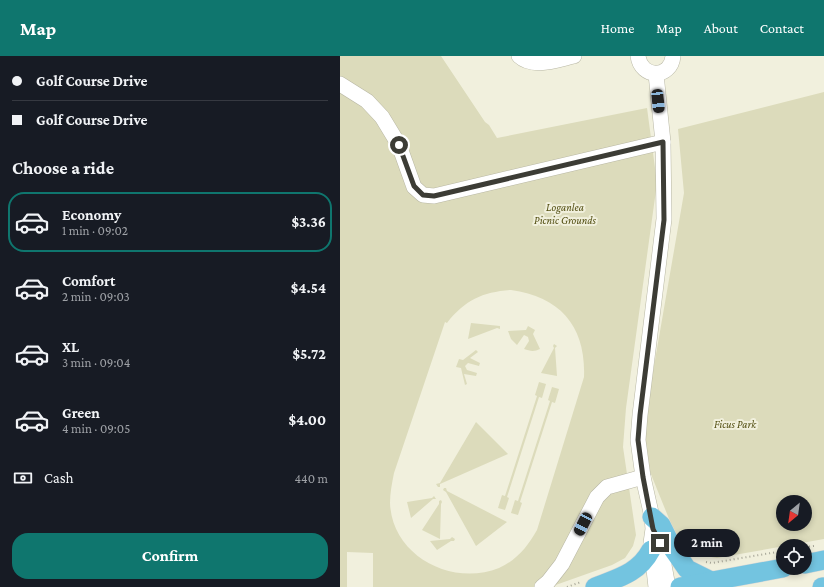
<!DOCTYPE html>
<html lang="en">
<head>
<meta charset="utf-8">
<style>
	body { margin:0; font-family:"Crimson Pro",serif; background:#242831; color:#f1f3f6; height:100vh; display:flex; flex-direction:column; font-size:15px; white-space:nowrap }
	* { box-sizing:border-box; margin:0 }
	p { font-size:13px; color:#9ea1a6 }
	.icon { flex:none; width:22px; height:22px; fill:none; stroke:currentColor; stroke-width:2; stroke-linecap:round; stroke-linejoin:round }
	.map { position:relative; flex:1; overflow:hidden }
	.sheet { display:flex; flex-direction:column; background:#171b24; width:340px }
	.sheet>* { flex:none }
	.banner { display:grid; align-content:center; height:88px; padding:0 12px; background:#171b24 }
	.needle { width:26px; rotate:209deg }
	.controls { position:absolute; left:436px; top:439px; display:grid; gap:8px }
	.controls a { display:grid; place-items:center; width:36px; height:36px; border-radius:50%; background:#171b24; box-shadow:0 2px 6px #0003; font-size:20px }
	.end { position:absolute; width:18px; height:18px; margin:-9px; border:5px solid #3c3c35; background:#fff; box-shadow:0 0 0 2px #fff }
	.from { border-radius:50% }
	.bubble { position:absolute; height:28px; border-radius:14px; background:#171b24; box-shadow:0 2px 6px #0003; font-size:13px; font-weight:700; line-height:28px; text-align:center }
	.car { position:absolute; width:12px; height:24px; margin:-12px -6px; border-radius:5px; box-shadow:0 0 3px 1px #0007; background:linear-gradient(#222 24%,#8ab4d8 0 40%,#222 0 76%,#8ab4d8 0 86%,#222 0) }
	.banner b { display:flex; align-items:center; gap:14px; height:38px; font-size:15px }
	.banner b+b { border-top:1px solid #363941 }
	.banner i { width:10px; height:10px; background:#f1f3f6 }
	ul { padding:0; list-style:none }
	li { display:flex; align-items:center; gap:12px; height:60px; margin:0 8px 6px; padding:0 4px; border:2px solid transparent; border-radius:16px }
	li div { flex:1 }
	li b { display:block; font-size:15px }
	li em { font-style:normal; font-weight:700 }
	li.selected { border-color:#0f766e }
	li>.icon { width:36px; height:36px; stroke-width:1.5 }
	h2 { padding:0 12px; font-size:18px; line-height:48px }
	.pay { display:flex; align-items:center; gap:10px; height:44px; padding:0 12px; font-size:15px }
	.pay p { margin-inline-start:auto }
	.button { display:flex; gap:8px; margin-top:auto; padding:8px 12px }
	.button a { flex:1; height:46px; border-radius:16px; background:#0f766e; color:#fff; font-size:16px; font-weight:700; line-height:46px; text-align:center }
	header { display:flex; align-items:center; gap:24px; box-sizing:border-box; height:56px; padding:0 20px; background:#0f766e; color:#fff }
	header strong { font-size:19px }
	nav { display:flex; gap:22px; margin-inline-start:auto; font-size:14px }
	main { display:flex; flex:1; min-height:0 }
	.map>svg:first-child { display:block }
</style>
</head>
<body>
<header>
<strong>Map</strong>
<nav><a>Home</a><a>Map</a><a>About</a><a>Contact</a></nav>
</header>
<main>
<section class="sheet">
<div class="banner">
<b><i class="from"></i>Golf Course Drive</b>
<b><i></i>Golf Course Drive</b>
</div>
<h2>Choose a ride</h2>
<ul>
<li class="selected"><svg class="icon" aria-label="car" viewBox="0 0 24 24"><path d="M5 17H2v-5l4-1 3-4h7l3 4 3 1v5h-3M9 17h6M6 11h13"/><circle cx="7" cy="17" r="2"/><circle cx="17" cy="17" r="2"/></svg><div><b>Economy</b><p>1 min · 09:02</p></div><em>$3.36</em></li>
<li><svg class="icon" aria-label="car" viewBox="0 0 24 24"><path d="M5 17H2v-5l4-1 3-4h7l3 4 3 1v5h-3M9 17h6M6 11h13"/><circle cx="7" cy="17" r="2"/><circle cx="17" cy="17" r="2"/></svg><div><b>Comfort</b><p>2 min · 09:03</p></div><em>$4.54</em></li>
<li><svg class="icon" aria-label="car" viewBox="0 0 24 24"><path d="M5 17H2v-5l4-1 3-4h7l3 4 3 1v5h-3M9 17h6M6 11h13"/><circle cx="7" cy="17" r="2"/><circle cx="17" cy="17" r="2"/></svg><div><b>XL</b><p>3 min · 09:04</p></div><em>$5.72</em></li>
<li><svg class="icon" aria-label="car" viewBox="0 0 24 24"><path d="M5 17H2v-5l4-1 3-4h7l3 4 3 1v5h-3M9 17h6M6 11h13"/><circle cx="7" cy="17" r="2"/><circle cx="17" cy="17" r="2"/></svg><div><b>Green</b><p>4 min · 09:05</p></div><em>$4.00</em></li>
</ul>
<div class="pay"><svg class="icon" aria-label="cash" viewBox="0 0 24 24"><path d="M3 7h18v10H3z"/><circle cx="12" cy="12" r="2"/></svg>Cash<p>440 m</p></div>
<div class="button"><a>Confirm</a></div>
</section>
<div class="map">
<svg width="484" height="531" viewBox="0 0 484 531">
	<rect width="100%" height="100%" fill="#f1f0dd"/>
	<g fill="#dcdbbb" fill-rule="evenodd">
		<path d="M0,0h101l44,66 4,3 8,13 150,-30 10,75 -31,225 -3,39 13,88 -3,11 -8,12 -13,7 -62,22h-177v-34l-26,-1v35h-7zM171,234c50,7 75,37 73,87l-47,153c-9,16 -20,30 -38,38 -47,19 -107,-12 -109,-65 0,-10 2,-20 4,-30l51,-151 2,1c18,-23 36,-31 64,-33z"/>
		<path d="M484,36v447l-107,19 -12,-2 -20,-7 -7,-8 -34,-84 2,-45 38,-219 -6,-64zM443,446h22v22h-22z"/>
		<polygon points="131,267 160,270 160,273 157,272 128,283"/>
		<path d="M188,270l7,4 -2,4 7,15c-6,3 -10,2 -16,0l5,-8 -1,-4 -4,-2 -7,10 -6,-6 -3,-8 18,-1z"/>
		<polygon points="214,288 217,290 215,292 217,320 201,317 214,292 213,290"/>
		<polygon points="136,294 138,296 130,302 140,307 139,310 128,307 125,310 127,314 137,317 136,320 124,318 127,328 125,329 121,312 116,311 119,303 123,304"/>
		<polygon points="199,326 206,328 202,342 199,341 167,441 169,442 165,454 158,452 162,439 165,440 197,340 195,339"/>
		<polygon points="212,331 219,333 215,347 212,346 180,446 182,447 178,459 171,457 175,444 178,445 210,345 208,344"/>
		<polygon points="136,366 168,398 100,428 100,431 98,431 96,428 100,427"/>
		<polygon points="104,432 106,432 107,435 167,466 136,490 106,436 103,434"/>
		<polygon points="94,440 96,443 93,443 71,462 67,446 92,442"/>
		<polygon points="101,444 102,446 101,448 100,483 82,474 99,448 99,445"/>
		<polygon points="112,481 115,483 114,485 111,485 97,494 90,485 110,483"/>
	</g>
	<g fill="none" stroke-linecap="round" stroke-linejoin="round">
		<defs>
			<g id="minor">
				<path d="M179,0c14,13 37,4 55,0"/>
				<path d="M298,0c3,23 33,23 35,0"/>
				<polyline points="316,18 323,86 324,163 300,359 298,384 303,421 312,461 313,473 311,487 316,531"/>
				<polyline points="0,28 27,45 42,61 59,89 74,131 83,139 94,140 323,86"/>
				<polyline points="318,482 320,487 328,531"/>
				<polyline points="202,531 208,526 222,508 257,441 267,431 303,421"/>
			</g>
			<g id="major">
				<polyline points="312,461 321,469 333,493 347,513 371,525"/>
				<polyline points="465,508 484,504"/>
				<path d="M255,531c23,-9 44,-14 56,-37"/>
				<polyline points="340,531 443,512"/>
				<polyline points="482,531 484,531"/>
			</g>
		</defs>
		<use href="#minor" stroke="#b8b7a4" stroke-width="16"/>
		<use href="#major" stroke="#d8d8d7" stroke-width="20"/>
		<g stroke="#a7a698" stroke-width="2" stroke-dasharray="1 3" stroke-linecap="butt">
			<polyline points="465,491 474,490"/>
			<polyline points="366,506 372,507 443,495"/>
			<polyline points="227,531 241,526"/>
		</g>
		<use href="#minor" stroke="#fff" stroke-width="15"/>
		<use href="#major" stroke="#73c4e0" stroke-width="19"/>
	</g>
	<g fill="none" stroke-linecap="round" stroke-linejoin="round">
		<polyline stroke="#3c3c35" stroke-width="5" points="59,89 74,130 83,139 94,140 323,86 324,164 300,359 298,384 303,421 313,473 320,487"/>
	</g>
	<g text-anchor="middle" stroke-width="4" stroke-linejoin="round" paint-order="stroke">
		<g font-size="11" font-style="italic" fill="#524e11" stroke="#f1f0dd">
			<text x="225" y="155">Loganlea<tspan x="225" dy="13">Picnic Grounds</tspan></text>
			<text x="395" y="372">Ficus Park</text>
		</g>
	</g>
</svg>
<div class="controls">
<a><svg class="needle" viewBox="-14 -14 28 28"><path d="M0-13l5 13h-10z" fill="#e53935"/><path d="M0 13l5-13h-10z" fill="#9ea1a6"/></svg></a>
<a><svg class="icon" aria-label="locate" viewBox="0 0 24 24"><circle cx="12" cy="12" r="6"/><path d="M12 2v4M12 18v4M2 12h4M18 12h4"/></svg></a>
</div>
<i class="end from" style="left:59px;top:89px"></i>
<i class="end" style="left:320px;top:487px"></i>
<div class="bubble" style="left:334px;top:473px;width:66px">2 min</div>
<i class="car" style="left:318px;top:45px;rotate:174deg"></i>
<i class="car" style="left:243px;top:468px;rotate:207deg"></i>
</div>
</main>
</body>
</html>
